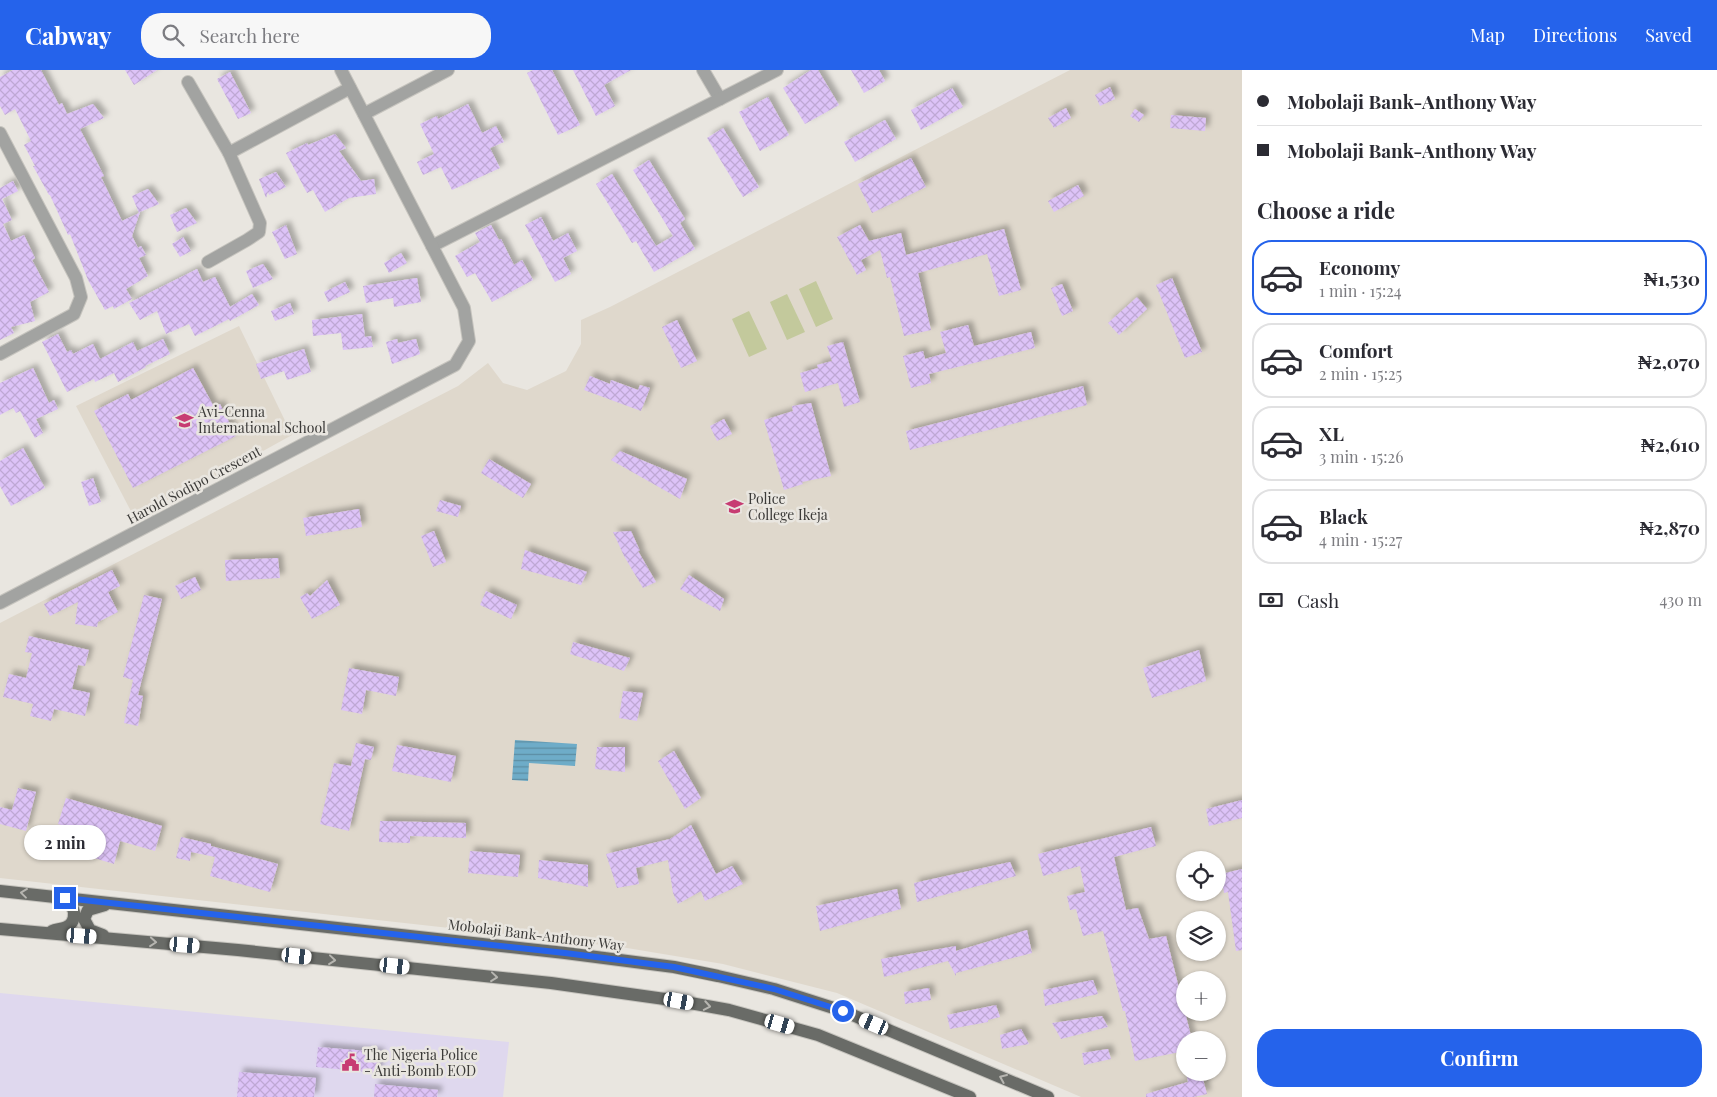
<!DOCTYPE html>
<html lang="en">
<head>
<meta charset="utf-8">
<style>
	body { margin:0; font-family:"Playfair Display",serif; background:#f7f7f7; color:#2b2b33; height:100vh; display:flex; flex-direction:column; font-size:19px; white-space:nowrap }
	* { box-sizing:border-box; margin:0 }
	p { font-size:16px; color:#7c7c81 }
	.icon { flex:none; width:28px; height:28px; fill:none; stroke:currentColor; stroke-width:2; stroke-linecap:round; stroke-linejoin:round }
	.map { position:relative; flex:1; overflow:hidden }
	.details { display:flex; flex-direction:column; background:#fff; width:475px }
	.details>* { flex:none }
	.top-card { display:grid; align-content:center; height:110px; padding:0 15px; background:#fff }
	.buttons { position:absolute; left:1176px; top:781px; display:grid; gap:10px }
	.buttons a { display:grid; place-items:center; width:50px; height:50px; border-radius:50%; background:#fff; box-shadow:0 1px 4px #0004; font-size:25px }
	.end { position:absolute; width:22px; height:22px; margin:-11px; border:6px solid #2563eb; background:#fff; box-shadow:0 0 0 2px #fff }
	.from { border-radius:50% }
	.bubble { position:absolute; height:35px; border-radius:18px; background:#fff; box-shadow:0 1px 4px #0004; font-size:16px; font-weight:700; line-height:35px; text-align:center }
	.car { position:absolute; width:15px; height:30px; margin:-15px -8px; border-radius:6px; box-shadow:0 0 4px 1px #0007; background:linear-gradient(#fff 24%,#345 0 40%,#fff 0 76%,#345 0 86%,#fff 0) }
	.top-card b { display:flex; align-items:center; gap:18px; height:48px; font-size:19px }
	.top-card b+b { border-top:1px solid #e1e1e2 }
	.top-card i { width:12px; height:12px; background:#2b2b33 }
	ul { padding:0; list-style:none }
	li { display:flex; align-items:center; gap:15px; height:75px; margin:0 10px 8px; padding:0 5px; border:2px solid #e1e1e2; border-radius:20px }
	li div { flex:1 }
	li b { display:block; font-size:19px }
	li em { font-style:normal; font-weight:700 }
	li.current { border-color:#2563eb }
	li>.icon { width:45px; height:45px; stroke-width:1.5 }
	h2 { padding:0 15px; font-size:22px; line-height:60px }
	.pay { display:flex; align-items:center; gap:12px; height:55px; padding:0 15px; font-size:19px }
	.pay p { margin-inline-start:auto }
	.button { display:flex; gap:10px; margin-top:auto; padding:10px 15px }
	.button a { flex:1; height:58px; border-radius:20px; background:#2563eb; color:#fff; font-size:20px; font-weight:700; line-height:58px; text-align:center }
	header { display:flex; align-items:center; gap:30px; box-sizing:border-box; height:70px; padding:0 25px; background:#2563eb; color:#fff }
	header strong { font-size:24px }
	nav { display:flex; gap:28px; margin-inline-start:auto; font-size:18px }
	.search { width:350px; height:45px; background:#f7f7f7; display:flex; align-items:center; gap:12px; box-sizing:border-box; padding:0 18px; border-radius:20px; color:#7c7c81; font-size:19px }
	main { display:flex; flex:1; min-height:0 }
	.map>svg:first-child { display:block }
</style>
</head>
<body>
<header>
<strong>Cabway</strong>
<div class="search"><svg class="icon" aria-label="search" viewBox="0 0 24 24"><circle cx="10" cy="10" r="6"/><path d="M15 15l6 6"/></svg>Search here</div>
<nav><a>Map</a><a>Directions</a><a>Saved</a></nav>
</header>
<main>
<div class="map">
<svg width="1242" height="1027" viewBox="0 0 1242 1027">
	<defs>
		<pattern id="water-rules" width="6" height="5" patternUnits="userSpaceOnUse" patternTransform="scale(1.25)"><rect width="6" height="5" fill="#6eacc8"/><path d="M0 2.5h6" fill="none" stroke="#5c8da3"/></pattern>
		<pattern id="building-cross-hatch" width="8" height="8" patternUnits="userSpaceOnUse" patternTransform="scale(1.25)"><rect width="8" height="8" fill="#ddc3f7"/><path d="M0 0l8 8M0 8l8-8" fill="none" stroke="#bfa8d4"/></pattern>
		<filter id="shadow"><feDropShadow dx="4.5" dy="-4.5" stdDeviation="2.5" flood-color="#0004"/></filter>
	</defs>
	<rect width="100%" height="100%" fill="#e9e6e0"/>
	<polygon fill="#dfd8ee" points="0,923 509,972 503,1027 0,1027"/>
	<g fill="#dfd8cc" fill-rule="evenodd">
		<path d="M1070,0h172v1027h-161l-244,-104 -114,-29 -102,-17 -621,-69v-255l458,-237 30,-23 15,20 24,7 39,-19 15,-27v-24l29,-13zM1185,790h33v32h-33zM1185,850h33v32h-33zM1185,910h33v32h-33zM1185,970h33v32h-33z"/>
		<polygon points="239,256 292,365 223,403 134,447 76,336"/>
	</g>
	<g fill="#c3c99c">
		<polygon points="816,211 833,249 816,257 799,219"/>
		<polygon points="787,224 805,262 787,270 770,232"/>
		<polygon points="749,241 767,279 749,287 732,249"/>
	</g>
	<polygon fill="url(#water-rules)" points="515,670 577,674 575,696 529,693 528,711 512,710"/>
	<g fill="url(#building-cross-hatch)" filter="url(#shadow)">
		<polygon points="13,0 41,0 59,35 62,33 67,44 93,34 104,48 80,59 104,106 101,107 122,151 139,143 132,126 148,119 159,134 140,142 132,166 138,178 141,176 146,185 139,188 148,206 126,219 132,229 114,239 113,236 105,240 88,210 70,164 68,165 50,125 49,125 33,96 35,96 24,75 31,71 15,39 5,45 0,36 0,7"/>
		<polygon points="125,0 157,0 134,15"/>
		<polygon points="533,0 552,0 580,55 558,65 527,3"/>
		<polygon points="573,0 631,0 604,15 615,36 596,46"/>
		<polygon points="811,0 818,0 839,35 805,54 783,18"/>
		<polygon points="851,0 879,0 885,11 864,23"/>
		<polygon points="230,2 251,43 238,49 217,9"/>
		<polygon points="1110,17 1115,29 1100,36 1095,25"/>
		<polygon points="952,18 963,37 921,60 911,40"/>
		<polygon points="768,27 789,65 760,81 739,42"/>
		<polygon points="468,34 482,63 496,56 504,72 490,78 500,98 452,120 441,97 423,105 417,92 434,84 420,54 437,46 438,49"/>
		<polygon points="1066,38 1071,48 1054,58 1048,48"/>
		<polygon points="1135,39 1144,45 1139,52 1130,46"/>
		<polygon points="1171,45 1206,48 1205,61 1170,58"/>
		<polygon points="885,50 896,69 855,92 844,72"/>
		<polygon points="723,58 759,117 743,127 707,68"/>
		<polygon points="335,64 346,78 339,81 361,111 374,109 376,124 349,128 325,142 313,120 307,123 286,83 307,73 308,75"/>
		<polygon points="911,88 926,117 872,143 858,114"/>
		<polygon points="649,90 685,149 680,153 695,179 654,202 636,171 632,173 596,114 612,104 656,176 673,166 633,100"/>
		<polygon points="276,102 286,117 269,125 268,122 266,128 259,109"/>
		<polygon points="13,111 18,121 2,129 12,150 3,154 11,171 24,165 35,188 32,190 49,222 30,232 35,251 11,257 14,263 0,270 0,118"/>
		<polygon points="1078,115 1084,126 1054,142 1048,131"/>
		<polygon points="186,138 197,153 177,162 170,145"/>
		<polygon points="541,147 553,171 568,163 577,181 563,188 571,204 555,212 525,155"/>
		<polygon points="286,155 297,184 285,189 272,162"/>
		<polygon points="491,155 499,170 501,169 514,195 522,190 533,210 492,232 475,203 467,207 455,186 480,172 475,163"/>
		<polygon points="860,155 869,171 901,163 906,185 1004,159 1021,220 999,226 987,184 918,203 931,260 904,266 890,207 887,208 880,180 861,190 866,200 857,205 837,167"/>
		<polygon points="183,167 191,181 180,187 172,174"/>
		<polygon points="401,183 407,193 389,203 384,193"/>
		<polygon points="263,194 273,209 253,218 246,201"/>
		<polygon points="197,199 203,212 215,207 230,237 252,224 259,235 230,251 229,249 195,266 189,254 166,264 157,241 140,250 129,233"/>
		<polygon points="417,208 421,232 394,237 393,228 366,233 363,216"/>
		<polygon points="1172,208 1202,282 1185,288 1156,215"/>
		<polygon points="345,212 350,222 328,232 324,222"/>
		<polygon points="1062,214 1073,241 1062,246 1051,218"/>
		<polygon points="1137,227 1147,239 1119,265 1108,253"/>
		<polygon points="290,233 294,244 275,251 271,241"/>
		<polygon points="362,244 365,267 371,266 373,277 343,280 341,263 313,266 312,250"/>
		<polygon points="677,250 697,291 681,298 662,257"/>
		<polygon points="968,255 974,276 1031,262 1035,278 929,304 931,313 911,318 903,286 923,281 925,289 946,283 940,262"/>
		<polygon points="58,264 67,282 71,280 73,284 93,274 100,289 133,272 137,281 163,269 170,284 145,296 146,297 118,312 114,303 95,312 94,309 67,322 42,272"/>
		<polygon points="397,269 398,273 416,269 420,284 392,294 386,272"/>
		<polygon points="843,272 860,332 844,337 838,313 805,322 800,303 818,298 817,295 832,291 827,276"/>
		<polygon points="304,279 311,302 287,310 284,301 261,309 256,294"/>
		<polygon points="33,298 49,333 54,330 58,339 36,349 43,363 35,368 20,341 16,343 13,338 0,345 0,313"/>
		<polygon points="193,298 214,337 220,334 236,366 133,418 94,341 128,324 131,330"/>
		<polygon points="590,306 610,314 611,310 638,320 640,315 650,318 641,341 584,320"/>
		<polygon points="1083,316 1087,335 910,380 906,361"/>
		<polygon points="811,333 831,406 802,412 803,414 784,420 764,350 793,341 792,336"/>
		<polygon points="724,349 732,364 717,371 710,356"/>
		<polygon points="23,378 45,418 11,436 0,416 0,391"/>
		<polygon points="620,381 687,409 680,429 611,390"/>
		<polygon points="489,389 531,414 523,428 481,403"/>
		<polygon points="93,408 101,432 89,436 81,412"/>
		<polygon points="440,430 461,436 458,447 436,441"/>
		<polygon points="359,439 362,457 306,466 303,448"/>
		<polygon points="434,461 446,492 433,497 421,466"/>
		<polygon points="631,461 640,481 638,481 656,512 643,518 624,486 613,462"/>
		<polygon points="525,480 587,502 581,515 521,499"/>
		<polygon points="278,488 280,508 226,511 225,490"/>
		<polygon points="112,500 120,516 108,522 118,542 98,552 97,557 75,554 78,532 50,546 44,534"/>
		<polygon points="689,505 724,529 720,541 680,519"/>
		<polygon points="195,507 201,520 181,529 175,516"/>
		<polygon points="327,510 340,535 312,549 300,527 307,523 310,526"/>
		<polygon points="486,521 517,535 511,549 480,535"/>
		<polygon points="144,525 162,529 138,625 143,626 138,656 124,653 133,610 123,607"/>
		<polygon points="29,566 89,580 85,596 78,595 72,619 90,623 85,646 54,639 51,651 30,646 33,634 3,627 9,604 26,608 32,583 25,582"/>
		<polygon points="573,572 630,588 624,601 570,584"/>
		<polygon points="1199,580 1206,611 1152,628 1143,598"/>
		<polygon points="349,598 399,607 396,626 366,620 362,644 341,640"/>
		<polygon points="623,621 643,623 637,651 619,648"/>
		<polygon points="356,673 374,677 371,690 365,689 349,761 320,754 334,693 351,696"/>
		<polygon points="397,675 456,686 451,712 392,701"/>
		<polygon points="597,677 625,677 625,702 595,699"/>
		<polygon points="674,681 701,728 685,739 658,691"/>
		<polygon points="18,718 36,722 26,761 0,754 0,737 12,740"/>
		<polygon points="66,728 162,756 155,781 120,771 114,794 94,788 95,785 59,775 64,756 58,754"/>
		<polygon points="1242,730 1242,748 1209,756 1206,739"/>
		<polygon points="380,751 466,753 466,768 410,766 410,773 379,772"/>
		<polygon points="691,755 716,804 732,796 743,814 705,831 701,821 678,834 673,823 668,790 636,798 639,814 617,818 606,784 670,769"/>
		<polygon points="1151,757 1156,776 1114,787 1126,840 1138,838 1149,869 1166,866 1192,970 1185,970 1185,981 1135,991 1125,941 1123,941 1103,861 1083,866 1076,839 1070,840 1067,826 1085,822 1080,796 1043,806 1038,784"/>
		<polygon points="181,767 211,774 211,776 278,794 270,822 210,806 215,787 191,782 190,791 176,788"/>
		<polygon points="470,781 520,785 518,807 468,803"/>
		<polygon points="539,790 588,795 588,817 538,808"/>
		<polygon points="1010,792 1016,806 917,832 914,813"/>
		<polygon points="1242,799 1242,880 1236,881 1228,822 1224,823 1221,804"/>
		<polygon points="897,819 901,839 820,861 816,836"/>
		<polygon points="1027,860 1032,883 956,903 956,906 948,891 884,907 881,889 956,876 956,881"/>
		<polygon points="1093,910 1098,924 1045,936 1043,920"/>
		<polygon points="929,918 931,930 905,934 904,922"/>
		<polygon points="996,935 1000,947 988,950 988,952 950,959 947,945"/>
		<polygon points="1102,946 1108,957 1061,969 1052,953"/>
		<polygon points="1021,959 1029,974 1002,979 1000,965"/>
		<polygon points="318,977 380,982 378,1003 316,997"/>
		<polygon points="1108,979 1111,989 1084,995 1082,983"/>
		<polygon points="239,1002 316,1008 314,1027 237,1027"/>
		<polygon points="1186,1002 1201,1002 1207,1024 1194,1027 1146,1027 1146,1024 1188,1012"/>
		<polygon points="375,1014 438,1020 437,1027 374,1027"/>
	</g>
	<g fill="none" stroke-linecap="round" stroke-linejoin="round">
		<defs>
			<g id="minor">
				<polyline points="703,0 720,29"/>
				<polyline points="188,12 229,83 260,153 259,162 247,170 208,192"/>
				<polyline points="364,44 448,0"/>
				<polyline points="0,63 76,208 81,227 74,244 0,284"/>
				<polyline points="229,83 350,18"/>
				<polyline points="432,176 777,0"/>
				<polyline points="0,533 455,295 469,271 464,238 341,0"/>
			</g>
			<g id="major">
				<polyline points="0,821 565,883 674,897 718,906 774,919 843,941 1048,1027"/>
				<polyline points="0,859 238,880 551,913 679,931 729,940 818,965 970,1027"/>
				<path d="M52,861c5,-2 12,-2 16,-5 6,-3 8,-13 4,-19 -3,-4 -10,-5 -15,-7"/>
				<polyline points="103,865 90,860 84,849 88,840 105,835"/>
			</g>
		</defs>
		<use href="#minor" stroke="#c6c4be" stroke-width="14"/>
		<use href="#major" stroke="#c6c4be" stroke-width="14"/>
		<use href="#minor" stroke="#a2a3a1" stroke-width="12"/>
		<use href="#major" stroke="#696b67" stroke-width="12"/>
	</g>
	<defs><path id="oneway-chevron" d="M-2-3.5L2.5 0L-2 3.5" fill="none" stroke-width="1.6" stroke-linecap="round" stroke-linejoin="round" transform="scale(1.25)"/></defs>
	<g stroke="#b6b5b0">
		<use href="#oneway-chevron" transform="translate(24 823) rotate(-173)"/>
		<use href="#oneway-chevron" transform="translate(153 872) rotate(5)"/>
		<use href="#oneway-chevron" transform="translate(332 890) rotate(6)"/>
		<use href="#oneway-chevron" transform="translate(494 907) rotate(6)"/>
		<use href="#oneway-chevron" transform="translate(707 936) rotate(10)"/>
		<use href="#oneway-chevron" transform="translate(1003 1008) rotate(-157)"/>
	</g>
	<g fill="none" stroke-linecap="round" stroke-linejoin="round">
		<polyline stroke="#2563eb" stroke-width="6" points="65,828 565,883 674,897 774,919 843,941"/>
	</g>
	<defs>
		<symbol id="school-bare" viewBox="-9 -9 18 18"><path d="M0-5L7-2L0 1L-7-2ZM-4 1L0 2.5L4 1V4Q0 6-4 4Z" fill="#c73c72" stroke="#e9e6e0" stroke-width="2.5" paint-order="stroke"/></symbol>
		<symbol id="civic-bare" viewBox="-9 -9 18 18"><path d="M-.6-6.5H3V-4.5H.6V-3L4-1V1h2V6H-6V1h2V-1L-.6-3ZM-1.2 2.5V6h2.4V2.5Z" fill="#c73c72" stroke="#e9e6e0" stroke-width="2.5" paint-order="stroke"/></symbol>
	</defs>
	<g fill-rule="evenodd">
		<use href="#school-bare" x="172" y="338" width="25" height="25"/>
		<use href="#school-bare" x="722" y="424" width="25" height="25"/>
		<use href="#civic-bare" x="338" y="980" width="25" height="25"/>
	</g>
	<g text-anchor="middle" stroke-width="5" stroke-linejoin="round" paint-order="stroke">
		<g font-size="14" fill="#3b3a38" stroke="#e9e6e0" text-anchor="start">
			<text x="198" y="347">Avi-Cenna<tspan x="198" dy="16">International School</tspan></text>
			<text x="748" y="434">Police<tspan x="748" dy="16">College Ikeja</tspan></text>
			<text x="364" y="990">The Nigeria Police<tspan x="364" dy="16">- Anti-Bomb EOD</tspan></text>
		</g>
		<g font-size="14" fill="#3b3a38" stroke="#e9e6e0">
			<text transform="translate(194 415) rotate(-28)" y="5">Harold Sodipo Crescent</text>
			<text transform="translate(536 865) rotate(7)" y="5">Mobolaji Bank-Anthony Way</text>
		</g>
	</g>
</svg>
<div class="buttons">
<a><svg class="icon" aria-label="locate" viewBox="0 0 24 24"><circle cx="12" cy="12" r="6"/><path d="M12 2v4M12 18v4M2 12h4M18 12h4"/></svg></a>
<a><svg class="icon" aria-label="layers" viewBox="0 0 24 24"><path d="M12 4l9 5-9 5-9-5zM3 14l9 5 9-5"/></svg></a>
<a>+</a>
<a>−</a>
</div>
<i class="end from" style="left:843px;top:941px"></i>
<i class="end" style="left:65px;top:828px"></i>
<div class="bubble" style="left:24px;top:755px;width:82px">2 min</div>
<i class="car" style="left:82px;top:866px;rotate:94deg"></i>
<i class="car" style="left:185px;top:875px;rotate:95deg"></i>
<i class="car" style="left:297px;top:886px;rotate:96deg"></i>
<i class="car" style="left:395px;top:896px;rotate:96deg"></i>
<i class="car" style="left:679px;top:931px;rotate:100deg"></i>
<i class="car" style="left:780px;top:954px;rotate:106deg"></i>
<i class="car" style="left:874px;top:954px;rotate:293deg"></i>
</div>
<section class="details">
<div class="top-card">
<b><i class="from"></i>Mobolaji Bank-Anthony Way</b>
<b><i></i>Mobolaji Bank-Anthony Way</b>
</div>
<h2>Choose a ride</h2>
<ul>
<li class="current"><svg class="icon" aria-label="car" viewBox="0 0 24 24"><path d="M5 17H2v-5l4-1 3-4h7l3 4 3 1v5h-3M9 17h6M6 11h13"/><circle cx="7" cy="17" r="2"/><circle cx="17" cy="17" r="2"/></svg><div><b>Economy</b><p>1 min · 15:24</p></div><em>₦1,530</em></li>
<li><svg class="icon" aria-label="car" viewBox="0 0 24 24"><path d="M5 17H2v-5l4-1 3-4h7l3 4 3 1v5h-3M9 17h6M6 11h13"/><circle cx="7" cy="17" r="2"/><circle cx="17" cy="17" r="2"/></svg><div><b>Comfort</b><p>2 min · 15:25</p></div><em>₦2,070</em></li>
<li><svg class="icon" aria-label="car" viewBox="0 0 24 24"><path d="M5 17H2v-5l4-1 3-4h7l3 4 3 1v5h-3M9 17h6M6 11h13"/><circle cx="7" cy="17" r="2"/><circle cx="17" cy="17" r="2"/></svg><div><b>XL</b><p>3 min · 15:26</p></div><em>₦2,610</em></li>
<li><svg class="icon" aria-label="car" viewBox="0 0 24 24"><path d="M5 17H2v-5l4-1 3-4h7l3 4 3 1v5h-3M9 17h6M6 11h13"/><circle cx="7" cy="17" r="2"/><circle cx="17" cy="17" r="2"/></svg><div><b>Black</b><p>4 min · 15:27</p></div><em>₦2,870</em></li>
</ul>
<div class="pay"><svg class="icon" aria-label="cash" viewBox="0 0 24 24"><path d="M3 7h18v10H3z"/><circle cx="12" cy="12" r="2"/></svg>Cash<p>430 m</p></div>
<div class="button"><a>Confirm</a></div>
</section>
</main>
</body>
</html>
